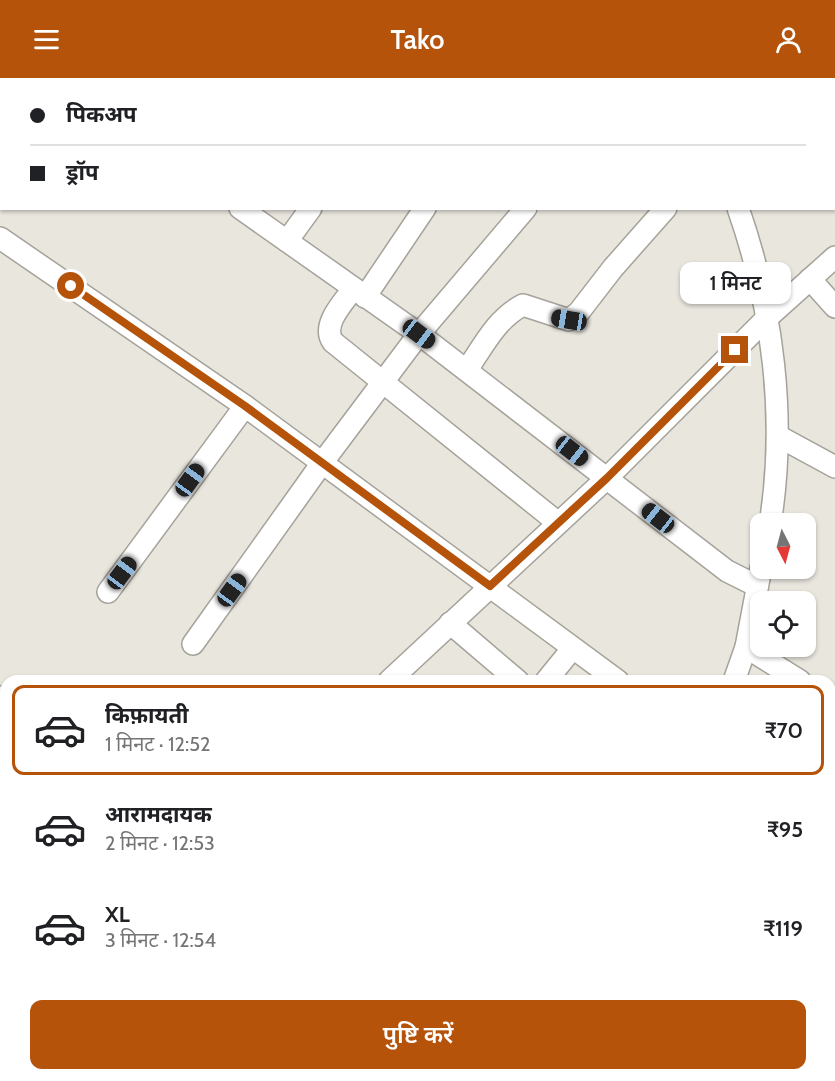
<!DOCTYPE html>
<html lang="hi">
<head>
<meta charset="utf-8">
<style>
	body { margin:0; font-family:Cabin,"Noto Sans Devanagari",sans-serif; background:#f6f6f6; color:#202124; height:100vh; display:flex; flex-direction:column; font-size:22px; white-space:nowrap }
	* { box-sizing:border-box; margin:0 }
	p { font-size:20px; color:#757577 }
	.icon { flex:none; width:33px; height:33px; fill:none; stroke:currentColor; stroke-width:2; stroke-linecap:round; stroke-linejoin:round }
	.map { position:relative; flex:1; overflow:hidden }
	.details { position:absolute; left:0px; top:597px; width:836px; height:406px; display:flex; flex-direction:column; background:#fff; border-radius:18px 18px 0 0; box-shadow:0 2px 4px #0004 }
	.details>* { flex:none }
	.top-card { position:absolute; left:0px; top:0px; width:836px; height:132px; box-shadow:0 2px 4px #0004; display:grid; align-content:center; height:132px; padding:0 30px; background:#fff }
	.needle { width:39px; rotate:174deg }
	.controls { position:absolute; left:750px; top:435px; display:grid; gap:12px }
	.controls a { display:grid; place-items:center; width:66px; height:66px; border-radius:12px; background:#fff; box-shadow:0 2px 4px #0004; font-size:30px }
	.end { position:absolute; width:27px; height:27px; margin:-14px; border:8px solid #b45309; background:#fff; box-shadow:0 0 0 3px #fff }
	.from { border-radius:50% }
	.bubble { position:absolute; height:42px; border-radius:12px; background:#fff; box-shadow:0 2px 4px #0004; font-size:20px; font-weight:600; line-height:42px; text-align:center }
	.car { position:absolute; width:18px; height:36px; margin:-18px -9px; border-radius:8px; box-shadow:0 0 4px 2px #0007; background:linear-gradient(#222 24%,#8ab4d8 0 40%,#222 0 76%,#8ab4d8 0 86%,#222 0) }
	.top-card b { display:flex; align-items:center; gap:21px; height:57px; font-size:22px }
	.top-card b+b { border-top:2px solid #e0e0e0 }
	.top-card i { width:15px; height:15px; background:#202124 }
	ul { padding:10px 0 0; list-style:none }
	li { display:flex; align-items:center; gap:18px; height:90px; margin:0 12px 9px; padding:0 18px; border:3px solid transparent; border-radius:12px }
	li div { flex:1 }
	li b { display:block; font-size:22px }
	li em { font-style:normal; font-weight:600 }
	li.on { border-color:#b45309 }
	li>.icon { width:54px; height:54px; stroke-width:1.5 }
	.button { display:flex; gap:12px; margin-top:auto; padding:12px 30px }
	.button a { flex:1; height:69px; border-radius:12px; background:#b45309; color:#fff; font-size:24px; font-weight:600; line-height:69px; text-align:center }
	header { display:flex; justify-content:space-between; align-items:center; height:78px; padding:0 30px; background:#b45309; color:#fff; font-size:27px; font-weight:600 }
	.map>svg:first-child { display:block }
</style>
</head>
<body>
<header><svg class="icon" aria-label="menu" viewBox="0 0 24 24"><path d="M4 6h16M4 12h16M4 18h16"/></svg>Tako<svg class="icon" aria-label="person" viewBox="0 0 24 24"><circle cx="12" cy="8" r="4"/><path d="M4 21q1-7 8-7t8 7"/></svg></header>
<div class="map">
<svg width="835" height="1003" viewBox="0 0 835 1003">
	<rect width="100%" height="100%" fill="#e9e6de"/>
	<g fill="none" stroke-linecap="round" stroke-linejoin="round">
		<defs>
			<g id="street">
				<polyline points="55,0 58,2"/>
				<polyline points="540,0 541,2"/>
				<polyline points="684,0 685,2"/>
				<polyline points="184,2 185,0"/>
				<polyline points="258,2 259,0"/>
				<polyline points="335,2 336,0"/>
				<polyline points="402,2 404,0"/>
				<polyline points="514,2 515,0"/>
				<polyline points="634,2 635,0"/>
				<polyline points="240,130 419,256 727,493 757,508"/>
				<path d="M738,130c35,100 49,211 32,316"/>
				<polyline points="0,160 245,328 618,603"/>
				<polyline points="287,163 311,130"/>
				<polyline points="810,201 835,229"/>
				<path d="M353,211c-10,14 -32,36 -20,53l224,180"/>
				<polyline points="365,219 425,130"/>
				<path d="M467,292c16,-24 30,-52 56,-65l46,15 10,-8 34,-44 53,-60"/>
				<polyline points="778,358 835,389"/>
				<polyline points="108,514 245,328"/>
				<polyline points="450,545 518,603"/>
				<polyline points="193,566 322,385 419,256 526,130"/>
				<polyline points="746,569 800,603"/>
				<polyline points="389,603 607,400 767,240 835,179"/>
				<polyline points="546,603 572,571"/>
				<polyline points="734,603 746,569 761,490"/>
				<polyline points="0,619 6,622"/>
				<polyline points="830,621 835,625"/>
				<polyline points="830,755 835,743"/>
				<polyline points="1,811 6,799"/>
				<polyline points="0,974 6,968"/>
				<polyline points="830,981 835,971"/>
				<polyline points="435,998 445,1003"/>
				<polyline points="777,998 794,1003"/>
				<polyline points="54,1003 60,998"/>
				<polyline points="132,1003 138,998"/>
				<polyline points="275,1003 282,998"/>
				<polyline points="565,1003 568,998"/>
				<polyline points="804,1003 817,998"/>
			</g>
			<g id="highway">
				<polyline points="15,2 16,0"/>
				<polyline points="0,24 2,22"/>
			</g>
		</defs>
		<use href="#street" stroke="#a5a29a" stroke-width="24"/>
		<use href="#highway" stroke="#767e3f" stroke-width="36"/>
		<use href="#street" stroke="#fff" stroke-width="21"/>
		<use href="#highway" stroke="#9aa747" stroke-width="33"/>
	</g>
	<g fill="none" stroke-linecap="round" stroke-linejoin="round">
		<polyline stroke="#b45309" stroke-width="8" points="71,208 245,328 490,508 607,400 735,272"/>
	</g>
</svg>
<div class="controls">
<a><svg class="needle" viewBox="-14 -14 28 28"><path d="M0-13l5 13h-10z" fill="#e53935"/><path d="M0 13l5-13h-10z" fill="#757577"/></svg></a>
<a><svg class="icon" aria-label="locate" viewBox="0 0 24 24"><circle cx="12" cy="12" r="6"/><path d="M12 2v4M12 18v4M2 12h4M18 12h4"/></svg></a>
</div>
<i class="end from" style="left:71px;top:208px"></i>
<i class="end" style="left:735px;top:272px"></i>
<div class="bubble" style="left:680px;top:184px;width:111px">1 मिनट</div>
<i class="car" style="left:569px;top:242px;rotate:280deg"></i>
<i class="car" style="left:419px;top:256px;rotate:127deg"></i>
<i class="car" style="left:572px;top:373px;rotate:128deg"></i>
<i class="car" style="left:190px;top:402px;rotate:36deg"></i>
<i class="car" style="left:658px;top:440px;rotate:308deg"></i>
<i class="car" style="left:122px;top:495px;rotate:37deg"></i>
<i class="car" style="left:232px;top:512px;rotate:36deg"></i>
<div class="top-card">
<b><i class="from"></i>पिकअप</b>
<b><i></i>ड्रॉप</b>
</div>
<section class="details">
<ul>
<li class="on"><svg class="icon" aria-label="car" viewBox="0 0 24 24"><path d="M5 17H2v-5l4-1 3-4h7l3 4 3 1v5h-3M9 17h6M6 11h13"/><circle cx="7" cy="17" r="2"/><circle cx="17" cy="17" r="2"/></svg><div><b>किफ़ायती</b><p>1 मिनट · 12:52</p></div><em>₹70</em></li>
<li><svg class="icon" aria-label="car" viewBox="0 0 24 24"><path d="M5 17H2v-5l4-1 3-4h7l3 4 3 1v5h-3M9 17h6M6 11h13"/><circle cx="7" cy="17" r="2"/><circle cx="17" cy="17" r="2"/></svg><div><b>आरामदायक</b><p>2 मिनट · 12:53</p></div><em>₹95</em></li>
<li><svg class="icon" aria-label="car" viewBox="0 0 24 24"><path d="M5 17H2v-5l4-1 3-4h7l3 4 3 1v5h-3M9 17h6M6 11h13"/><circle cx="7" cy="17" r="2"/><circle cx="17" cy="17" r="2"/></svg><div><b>XL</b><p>3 मिनट · 12:54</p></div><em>₹119</em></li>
</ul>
<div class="button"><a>पुष्टि करें</a></div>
</section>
</div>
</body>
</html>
